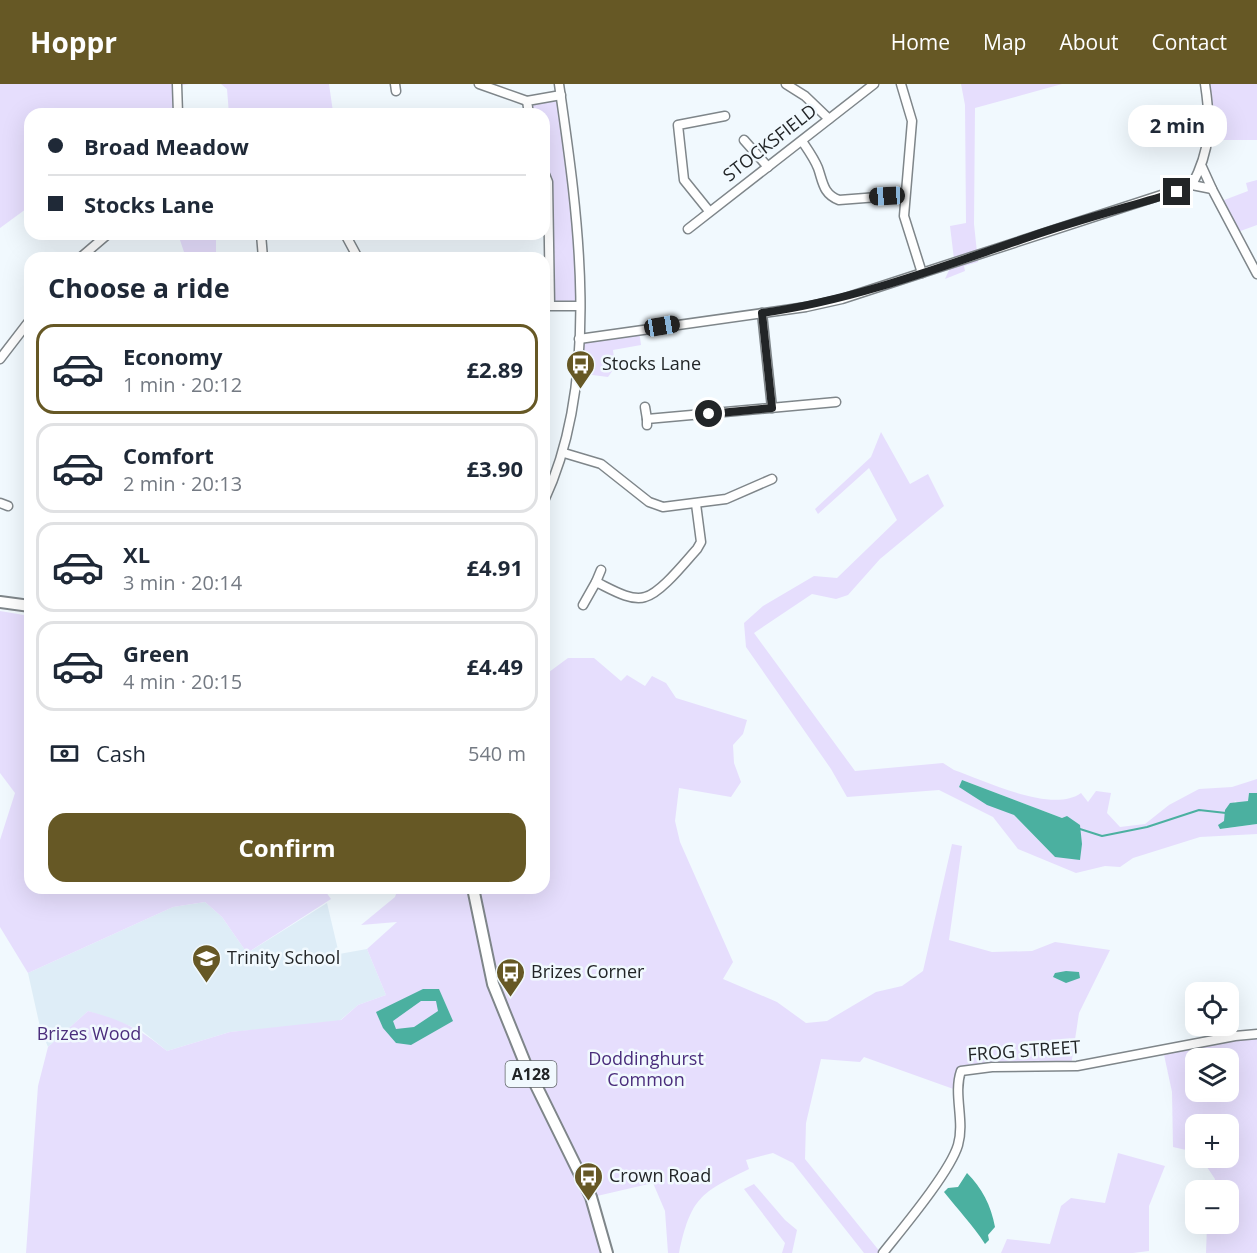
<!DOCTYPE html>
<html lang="en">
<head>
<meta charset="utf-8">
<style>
	body { margin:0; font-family:"Open Sans",sans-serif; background:#f6f6f7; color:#1f2937; height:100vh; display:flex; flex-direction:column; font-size:22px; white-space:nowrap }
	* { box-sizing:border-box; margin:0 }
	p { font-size:20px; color:#747a83 }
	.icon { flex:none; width:33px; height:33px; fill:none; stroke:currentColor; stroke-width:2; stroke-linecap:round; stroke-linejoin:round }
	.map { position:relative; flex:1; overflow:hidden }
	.drawer { position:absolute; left:24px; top:168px; width:526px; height:642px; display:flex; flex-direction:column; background:#fff; border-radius:18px; box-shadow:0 6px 24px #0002 }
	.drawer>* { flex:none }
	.top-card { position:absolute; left:24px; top:24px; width:526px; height:132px; border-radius:18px; box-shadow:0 6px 24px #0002; display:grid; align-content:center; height:132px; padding:0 24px; background:#fff }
	.tools { position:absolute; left:1185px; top:898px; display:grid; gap:12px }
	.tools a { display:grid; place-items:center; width:54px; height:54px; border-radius:12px; background:#fff; box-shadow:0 6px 24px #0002; font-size:30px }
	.end { position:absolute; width:27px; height:27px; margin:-14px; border:8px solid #222527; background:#fff; box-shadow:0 0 0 3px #fff }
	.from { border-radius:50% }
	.bubble { position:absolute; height:42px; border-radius:18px; background:#fff; box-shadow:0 6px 24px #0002; font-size:20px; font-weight:700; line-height:42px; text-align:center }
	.car { position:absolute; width:18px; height:36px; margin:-18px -9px; border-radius:8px; box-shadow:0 0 4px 2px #0007; background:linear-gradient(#222 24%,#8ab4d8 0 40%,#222 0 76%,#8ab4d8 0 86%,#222 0) }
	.top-card b { display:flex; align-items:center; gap:21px; height:57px; font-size:22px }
	.top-card b+b { border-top:2px solid #e0e1e3 }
	.top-card i { width:15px; height:15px; background:#1f2937 }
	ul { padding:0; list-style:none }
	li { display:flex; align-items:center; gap:18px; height:90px; margin:0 12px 9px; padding:0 12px; border:3px solid #e0e1e3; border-radius:18px }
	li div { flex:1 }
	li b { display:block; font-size:22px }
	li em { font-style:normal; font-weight:700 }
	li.current { border-color:#665825 }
	li>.icon { width:54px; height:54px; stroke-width:1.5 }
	h2 { padding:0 24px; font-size:27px; line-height:72px }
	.pay { display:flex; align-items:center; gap:15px; height:66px; padding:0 24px; font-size:22px }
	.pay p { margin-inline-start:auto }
	.primary-button { display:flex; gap:12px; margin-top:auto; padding:12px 24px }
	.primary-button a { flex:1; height:69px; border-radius:18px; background:#665825; color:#fff; font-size:24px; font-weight:700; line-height:69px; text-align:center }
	header { display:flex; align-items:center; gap:36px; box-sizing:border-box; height:84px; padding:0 30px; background:#665825; color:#fff }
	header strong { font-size:28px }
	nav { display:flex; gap:33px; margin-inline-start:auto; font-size:21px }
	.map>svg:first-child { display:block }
</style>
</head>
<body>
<header>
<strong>Hoppr</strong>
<nav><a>Home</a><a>Map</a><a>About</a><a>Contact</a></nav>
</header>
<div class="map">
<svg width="1257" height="1169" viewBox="0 0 1257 1169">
	<rect width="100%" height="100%" fill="#f1f9fe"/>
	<polygon fill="#deedf7" points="205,818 222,833 247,869 327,819 339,870 367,865 386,911 358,921 337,939 230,948 167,967 141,946 88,927 48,963 40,943 28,889 173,823"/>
	<g fill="#e6defd" fill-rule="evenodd">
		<polygon points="0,0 189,0 177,2 178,30 30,30 30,122 0,144"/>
		<polygon points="221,0 329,0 333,28 229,30 227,5"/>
		<polygon points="961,0 1062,0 975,24 974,140 978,178 964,182 965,187 945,195 954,175 950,142 966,139 965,21"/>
		<polygon points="1205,0 1257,0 1257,56 1210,56"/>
		<polygon points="561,11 576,134 579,222 550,221 544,30 529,30 527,17"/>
		<polygon points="1257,96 1257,141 1235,149 1219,118 1248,107 1246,99"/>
		<polygon points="190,150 216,150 216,174 186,174 179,153"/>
		<polygon points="639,246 641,261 613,266 615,283 608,293 577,289 579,255"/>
		<path d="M881,348l29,52 18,-10 16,32 -64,53 -32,36 -12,4 -24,-5 -58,39 101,138 88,-8 11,7c32,11 98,44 127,23l7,9 8,-11 15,2 -4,20 13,14 25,-3 24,-19 30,-16 33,-2 25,-8v14h-8l-1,8 -8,3 -5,-3 -14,28 36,-5v10l-57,3 -67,21 -13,9 -15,-1 -29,7 -58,-24 -25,-32 -54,-27 -92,7 -16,-28 -85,-122 -2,-24 19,-17 51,-30 23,2 60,-58 -28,-52 -51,46 -3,-5 56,-52zM962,696l100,38 -7,39 -41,-42 -55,-28z"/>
		<polygon points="0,527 30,532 30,804 323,804 331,815 247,869 222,833 205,818 173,823 28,889 0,843 0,756 15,709 0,689"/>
		<path d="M568,574h26l27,23 6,-6 18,11 7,-10 14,7 10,15 71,22 -4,14 -10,11 1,18 7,19 -10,15 -52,-9 -4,33 5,21 53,120 -10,17 54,23 29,21 21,-2 49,-29 26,-6 21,-15 29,-127 10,2 -13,94 43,12 40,-1 23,-9 55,8 -31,63 -8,53 -109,5 -3,20 -95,-34 -4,5 -39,-3 -15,64 -1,36 76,94h-17l-71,-90 -20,-10 -27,7 3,9c-49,24 -58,29 -70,84h-11l-3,-42 -12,-28 -69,16 15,26 8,28h-581l12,-167 10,-39 40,-36c34,9 52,18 79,40l63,-19 111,-12 17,-15 28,-10 -19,-46 30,-27 -36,3 34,-28 3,-9h146l1,-213z"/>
		<path d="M1257,950v219h-51l1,-29h21v-33h-15l2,-12 -14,-21h27v-33h-32l-1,27 -22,-5 -1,-55 -9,-42zM1196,975h32v33h-32z"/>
		<polygon points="1118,1069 1165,1082 1149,1122 1149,1167 1133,1169 1001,1169 1007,1155 1050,1160 1061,1122 1071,1114 1105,1119"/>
		<polygon points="754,1100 785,1136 797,1146 792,1169 782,1169 785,1159 744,1105"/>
	</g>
	<g fill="#4bb0a0" fill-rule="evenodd">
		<polygon points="962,696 1062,734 1067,732 1080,741 1082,760 1080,776 1055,773 1014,731 987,721 959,703"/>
		<polygon points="1249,709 1257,709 1257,740 1220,745 1218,741 1224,737 1225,726 1230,719 1248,717"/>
		<polygon points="1066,887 1079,888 1080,894 1066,899 1053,893 1055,889"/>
		<path d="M423,905h16l14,32 -42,24 -15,-2 -13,-15 -7,-16zM421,917h15l2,10 -24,16 -18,2 -3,-8z"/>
		<path d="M967,1089c15,15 24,32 28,54l-7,8 1,5 -4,4c-12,-19 -27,-34 -41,-52l4,-4 10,-1z"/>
	</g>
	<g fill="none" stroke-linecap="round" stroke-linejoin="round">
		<polyline stroke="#4bb0a0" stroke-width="2" points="1080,745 1102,752 1147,743 1199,726 1226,729"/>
		<defs>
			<g id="minor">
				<polyline points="177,0 178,30"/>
				<polyline points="395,0 396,7"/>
				<polyline points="479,0 527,17"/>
				<polyline points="786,0 805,12 829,35"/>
				<polyline points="901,0 912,37 904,132 922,189"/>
				<polyline points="529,30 527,17 561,11"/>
				<polyline points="744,56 768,83"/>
				<path d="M802,57c6,9 12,17 16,27 5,14 5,26 21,32l65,-5"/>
				<polyline points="1202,83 1212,105"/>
				<polyline points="544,88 548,98 550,221"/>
				<polyline points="1192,101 1212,105 1257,190"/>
				<path d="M1192,101c19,-36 19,-62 13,-101"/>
				<polyline points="709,127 684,96 678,41 725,32"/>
				<polyline points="688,145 874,0"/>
				<polyline points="261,150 263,174"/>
				<polyline points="345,150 358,174"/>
				<polyline points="80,174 108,150"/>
				<polyline points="544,222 579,222"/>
				<polyline points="762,229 772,324"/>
				<polyline points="579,255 806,223 842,215 1192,101"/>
				<polyline points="0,275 30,236"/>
				<polyline points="645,323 647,335"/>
				<polyline points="647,341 647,335 836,318"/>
				<polyline points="564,369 601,380 649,418 663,423 726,415 772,395"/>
				<path d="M544,417c58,-123 34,-286 15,-417"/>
				<polyline points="0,419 8,422"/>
				<polyline points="596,498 601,486"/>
				<path d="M583,521l13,-23c13,6 35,20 49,15 16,-4 40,-35 52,-48l4,-7 -5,-38"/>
				<path d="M883,1169c19,-24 67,-81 75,-108 7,-24 -5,-51 3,-74l31,-4 85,-1 158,-30 22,-2"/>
			</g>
			<g id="major">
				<polyline points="0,518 30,522"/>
				<polyline points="473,804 493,900 525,979 591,1113 607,1169"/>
			</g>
		</defs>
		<use href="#minor" stroke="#7f868a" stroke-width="11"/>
		<use href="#major" stroke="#7f868a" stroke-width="14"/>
		<use href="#minor" stroke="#fff" stroke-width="8"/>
		<use href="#major" stroke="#fff" stroke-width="10"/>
	</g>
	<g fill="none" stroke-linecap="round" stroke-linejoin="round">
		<path stroke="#222527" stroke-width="8" d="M709,330l63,-6 -10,-95c93,-13 179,-46 267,-76 49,-17 99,-30 148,-45"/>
	</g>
	<defs>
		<symbol id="bus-pin" viewBox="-11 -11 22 30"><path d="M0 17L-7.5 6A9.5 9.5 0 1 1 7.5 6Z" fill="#665825" stroke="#f1f9fe"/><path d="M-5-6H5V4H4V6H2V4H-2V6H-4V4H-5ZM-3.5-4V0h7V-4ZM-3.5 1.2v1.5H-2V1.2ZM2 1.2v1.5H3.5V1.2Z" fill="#fff"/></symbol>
		<symbol id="school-pin" viewBox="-11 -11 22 30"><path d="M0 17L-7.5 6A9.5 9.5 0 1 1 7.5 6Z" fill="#665825" stroke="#f1f9fe"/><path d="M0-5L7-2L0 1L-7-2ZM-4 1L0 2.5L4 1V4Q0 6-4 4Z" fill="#fff"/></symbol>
	</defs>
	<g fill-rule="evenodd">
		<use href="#bus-pin" x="564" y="264" width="33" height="45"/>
		<use href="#school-pin" x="190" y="858" width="33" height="45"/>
		<use href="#bus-pin" x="494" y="872" width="33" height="45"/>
		<use href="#bus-pin" x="572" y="1076" width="33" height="45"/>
	</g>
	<g text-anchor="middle" stroke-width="5" stroke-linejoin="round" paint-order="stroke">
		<rect fill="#f1f9fe" stroke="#606568" stroke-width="1.5" x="505.5" y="977" width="51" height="26" rx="4.5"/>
		<g font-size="16" font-weight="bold" fill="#222527">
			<text x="531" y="996">A128</text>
		</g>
		<g font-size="18" fill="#222527" stroke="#f1f9fe">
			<text transform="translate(770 59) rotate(-38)" y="6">STOCKSFIELD</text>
			<text transform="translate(1024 967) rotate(-4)" y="6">FROG STREET</text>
		</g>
		<g font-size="18" fill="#222527" stroke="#f1f9fe" text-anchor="start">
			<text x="602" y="286">Stocks Lane</text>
			<text x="227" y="880">Trinity School</text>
			<text x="531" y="894">Brizes Corner</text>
			<text x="609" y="1098">Crown Road</text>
		</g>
		<g font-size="18" fill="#4a2d7c" stroke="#f1f9fe">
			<text x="89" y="956">Brizes Wood</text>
			<text x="646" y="981">Doddinghurst<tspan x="646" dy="21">Common</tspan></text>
		</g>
	</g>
</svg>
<div class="tools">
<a><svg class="icon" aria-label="locate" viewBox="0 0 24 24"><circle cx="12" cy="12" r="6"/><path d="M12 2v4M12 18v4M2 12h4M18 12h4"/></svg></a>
<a><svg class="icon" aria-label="layers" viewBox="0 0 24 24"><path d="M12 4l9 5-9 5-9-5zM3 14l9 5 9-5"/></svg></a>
<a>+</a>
<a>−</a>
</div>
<i class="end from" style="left:709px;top:330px"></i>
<i class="end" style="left:1177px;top:108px"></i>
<div class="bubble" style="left:1128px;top:21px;width:99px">2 min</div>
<i class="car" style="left:887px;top:112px;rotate:267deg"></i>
<i class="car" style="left:662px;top:242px;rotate:81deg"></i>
<div class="top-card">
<b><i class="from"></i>Broad Meadow</b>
<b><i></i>Stocks Lane</b>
</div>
<section class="drawer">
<h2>Choose a ride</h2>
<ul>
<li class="current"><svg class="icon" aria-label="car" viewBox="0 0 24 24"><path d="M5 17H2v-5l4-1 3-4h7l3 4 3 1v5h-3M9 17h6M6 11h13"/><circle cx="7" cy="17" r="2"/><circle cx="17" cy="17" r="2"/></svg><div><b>Economy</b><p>1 min · 20:12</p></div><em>£2.89</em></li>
<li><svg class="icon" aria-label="car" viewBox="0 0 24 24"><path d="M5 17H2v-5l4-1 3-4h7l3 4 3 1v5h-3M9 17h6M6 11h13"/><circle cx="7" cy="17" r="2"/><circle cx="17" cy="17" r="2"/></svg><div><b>Comfort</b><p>2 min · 20:13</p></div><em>£3.90</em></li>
<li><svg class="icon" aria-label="car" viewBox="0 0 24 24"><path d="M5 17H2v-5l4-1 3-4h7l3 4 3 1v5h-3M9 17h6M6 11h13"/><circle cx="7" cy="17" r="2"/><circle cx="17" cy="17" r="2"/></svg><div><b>XL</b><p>3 min · 20:14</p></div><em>£4.91</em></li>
<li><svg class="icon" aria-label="car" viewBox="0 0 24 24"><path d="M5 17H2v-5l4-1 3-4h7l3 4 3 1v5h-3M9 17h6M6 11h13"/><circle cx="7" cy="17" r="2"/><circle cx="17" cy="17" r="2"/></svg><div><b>Green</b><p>4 min · 20:15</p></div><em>£4.49</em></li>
</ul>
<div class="pay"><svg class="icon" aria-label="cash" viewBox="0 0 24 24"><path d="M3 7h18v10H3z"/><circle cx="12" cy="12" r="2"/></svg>Cash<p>540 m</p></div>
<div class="primary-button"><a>Confirm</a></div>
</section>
</div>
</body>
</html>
